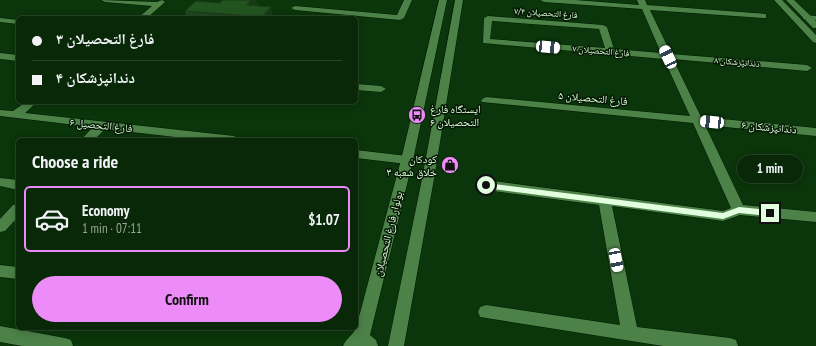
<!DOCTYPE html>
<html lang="en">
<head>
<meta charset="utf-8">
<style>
	body { margin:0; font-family:"PT Sans Narrow","Noto Naskh Arabic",sans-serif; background:#163416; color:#f1f3f6; height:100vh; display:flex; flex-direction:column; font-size:15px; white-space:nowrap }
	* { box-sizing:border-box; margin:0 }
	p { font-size:13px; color:#98a69c }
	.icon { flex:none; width:22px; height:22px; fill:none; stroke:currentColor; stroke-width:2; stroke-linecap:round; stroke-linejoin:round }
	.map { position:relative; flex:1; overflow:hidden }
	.side { position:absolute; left:16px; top:138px; width:342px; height:192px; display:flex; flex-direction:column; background:#082808; border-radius:6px; box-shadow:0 2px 10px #0003,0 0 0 1px #294429 }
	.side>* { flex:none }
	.banner { position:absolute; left:16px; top:16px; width:342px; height:88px; border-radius:6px; box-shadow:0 2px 10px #0003,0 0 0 1px #294429; display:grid; align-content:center; height:88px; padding:0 16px; background:#082808 }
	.end { position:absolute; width:18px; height:18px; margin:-9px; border:5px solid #e1fede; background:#111; box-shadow:0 0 0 2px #111 }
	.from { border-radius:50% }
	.bubble { position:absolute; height:28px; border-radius:14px; background:#082808; box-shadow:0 2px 10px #0003,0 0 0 1px #294429; font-size:13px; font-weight:700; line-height:28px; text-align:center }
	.car { position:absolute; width:12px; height:24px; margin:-12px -6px; border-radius:5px; box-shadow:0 0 3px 1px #0007; background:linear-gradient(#fff 24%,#345 0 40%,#fff 0 76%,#345 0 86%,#fff 0) }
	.banner b { display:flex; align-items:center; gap:14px; height:38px; font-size:15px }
	.banner b+b { border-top:1px solid #294429 }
	.banner i { width:10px; height:10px; background:#f1f3f6 }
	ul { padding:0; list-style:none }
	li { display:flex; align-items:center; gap:12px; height:66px; margin:0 8px 6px; padding:0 8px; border:2px solid transparent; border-radius:6px }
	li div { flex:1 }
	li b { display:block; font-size:15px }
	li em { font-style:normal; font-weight:700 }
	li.active { border-color:#ed8cf9 }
	li>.icon { width:36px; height:36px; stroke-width:1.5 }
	h2 { padding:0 16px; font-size:18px; line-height:48px }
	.cta { display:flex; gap:8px; margin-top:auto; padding:8px 16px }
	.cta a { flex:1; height:46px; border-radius:24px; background:#ed8cf9; color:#111; font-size:16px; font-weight:700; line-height:46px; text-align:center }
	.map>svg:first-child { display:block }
</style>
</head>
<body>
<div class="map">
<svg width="816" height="346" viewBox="0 0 816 346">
	<rect width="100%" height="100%" fill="#0b350a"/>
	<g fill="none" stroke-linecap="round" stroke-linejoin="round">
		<defs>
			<g id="street">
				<polygon points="101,0 157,2 162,0 165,2 147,18 138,18 152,6 105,2"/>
				<polygon points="404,0 412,0 404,18 400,20 295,10 291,8 295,6 397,15"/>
				<path d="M540,0h35l64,5 -2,-5h8l2,5 119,9v4h-3l-113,-8 21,44 136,11 5,3 -5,3 -134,-12 28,58 115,11v8l-111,-11 38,80 73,7v10l-76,-7 -17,6 -111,-15 25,121 93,11 6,2 2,6h-75l-183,-29 -2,-5 2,-5 6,-2 134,20 -21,-120 -113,-15 -4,-2 -2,-3 2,-3 4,-2 237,31 8,-3 -38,-85 -211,-21 -1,-2 5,-3 204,19 -26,-57 -181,-16 1,-25 4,-2 115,9 4,2 7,22 47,4 -19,-44 -98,-7zM492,21l107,8 6,19 -115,-9z"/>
				<polygon points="803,15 816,16 816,20 803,19"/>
				<polygon points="0,18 18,20 18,24 0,22"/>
				<polygon points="0,53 18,55 18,61 0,59"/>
				<polygon points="356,84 381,86 386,89 381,92 356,90"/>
				<polygon points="26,102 37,102 25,113 234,136 240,140 202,140 105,129 94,140 81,140 93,127 0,116 0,110 13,111"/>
				<polygon points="356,150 407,156 413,160 407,164 356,158"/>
				<polygon points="0,178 18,180 18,190 0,186"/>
				<polygon points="18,204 18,217 5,231 0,232 0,219 13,205"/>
				<polygon points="0,265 18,267 18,279 0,277"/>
			</g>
			<g id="secondary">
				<path d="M439,0h8l-34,160 -43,175 6,5 2,6h-35c3,-8 10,-11 13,-18l45,-168z"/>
				<polygon points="455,0 463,0 434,179 404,346 388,346 422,179"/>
				<polygon points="774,0 782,0 816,35 816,43 813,42"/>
				<polygon points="786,0 794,0 816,21 816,28 813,28"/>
				<polygon points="0,326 65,338 71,340 73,346 22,346 0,342"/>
			</g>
		</defs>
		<use href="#street" stroke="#011a01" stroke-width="1"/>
		<use href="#secondary" stroke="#011a01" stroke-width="1"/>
		<use href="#street" fill="#4c8248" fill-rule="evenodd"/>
		<use href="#secondary" fill="#4c8248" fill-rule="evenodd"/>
	</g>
	<polygon fill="#1d481c" points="256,0 258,6 271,7 273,18 187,18 185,11 220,3"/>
	<g fill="#183b16">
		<polygon points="251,0 256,0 258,8 247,5"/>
		<polygon points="271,7 273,18 262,18 262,17"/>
	</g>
	<polygon fill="#225420" stroke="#183b16" points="223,0 251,0 247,5 271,7 262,17 185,11 196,1 220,3"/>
	<polygon fill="#e1fede" points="486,183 723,213 739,207 770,210 773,213 770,216 739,213 723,219 486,188 483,185"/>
	<defs>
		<symbol id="bus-disc" viewBox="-11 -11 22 22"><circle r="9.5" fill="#ed8cf9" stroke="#041904"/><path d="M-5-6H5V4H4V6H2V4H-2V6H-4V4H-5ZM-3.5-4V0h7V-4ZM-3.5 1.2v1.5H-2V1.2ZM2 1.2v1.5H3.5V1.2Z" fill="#111"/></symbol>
		<symbol id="shop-disc" viewBox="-11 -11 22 22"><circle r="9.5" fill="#ed8cf9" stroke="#041904"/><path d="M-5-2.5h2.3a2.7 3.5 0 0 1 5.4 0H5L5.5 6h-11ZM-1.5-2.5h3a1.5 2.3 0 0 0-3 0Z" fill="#111"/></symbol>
	</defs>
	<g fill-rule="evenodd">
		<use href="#bus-disc" x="407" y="105" width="20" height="20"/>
		<use href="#shop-disc" x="440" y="155" width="20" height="20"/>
	</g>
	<g text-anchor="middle" stroke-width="3" stroke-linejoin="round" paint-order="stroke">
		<g font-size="9" fill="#e1fede" stroke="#041904">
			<text transform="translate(546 13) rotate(4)" y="3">فارغ التحصیلان ۷/۴</text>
			<text transform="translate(601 51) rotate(5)" y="3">فارغ التحصیلان ۷</text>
			<text transform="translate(737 62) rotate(5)" y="3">دندانپزشکان ۸</text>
		</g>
		<g font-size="11" fill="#e1fede" stroke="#041904">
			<text transform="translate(593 98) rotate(5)" y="4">فارغ التحصیلان ۵</text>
			<text transform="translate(101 125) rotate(6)" y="4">فارغ التحصیل ۶</text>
			<text transform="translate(769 127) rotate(5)" y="4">دندانپزشکان ۶</text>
			<text transform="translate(388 234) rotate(-76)" y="4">بولوار فارغ التحصیلان</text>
		</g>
		<g font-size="11" fill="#e1fede" stroke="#041904" text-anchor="start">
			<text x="430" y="113">ایستگاه فارغ<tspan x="430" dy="13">التحصیلان ۶</tspan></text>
			<text x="437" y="163" text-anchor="end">کودکان<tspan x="437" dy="13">خلاق شعبه ۳</tspan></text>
		</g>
	</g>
</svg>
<i class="end from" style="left:486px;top:185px"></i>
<i class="end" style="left:770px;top:213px"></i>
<div class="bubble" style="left:737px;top:155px;width:66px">1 min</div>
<i class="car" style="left:548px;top:47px;rotate:95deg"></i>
<i class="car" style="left:668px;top:57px;rotate:335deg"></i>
<i class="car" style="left:712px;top:122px;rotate:276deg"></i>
<i class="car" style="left:616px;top:260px;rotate:169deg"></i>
<div class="banner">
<b><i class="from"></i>فارغ التحصیلان ۳</b>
<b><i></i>دندانپزشکان ۴</b>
</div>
<section class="side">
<h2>Choose a ride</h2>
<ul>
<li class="active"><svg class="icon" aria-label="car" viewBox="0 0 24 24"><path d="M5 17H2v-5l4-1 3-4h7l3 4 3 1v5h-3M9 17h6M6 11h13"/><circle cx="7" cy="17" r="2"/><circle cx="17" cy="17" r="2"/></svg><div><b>Economy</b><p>1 min · 07:11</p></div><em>$1.07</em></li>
</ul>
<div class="cta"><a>Confirm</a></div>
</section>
</div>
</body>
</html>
